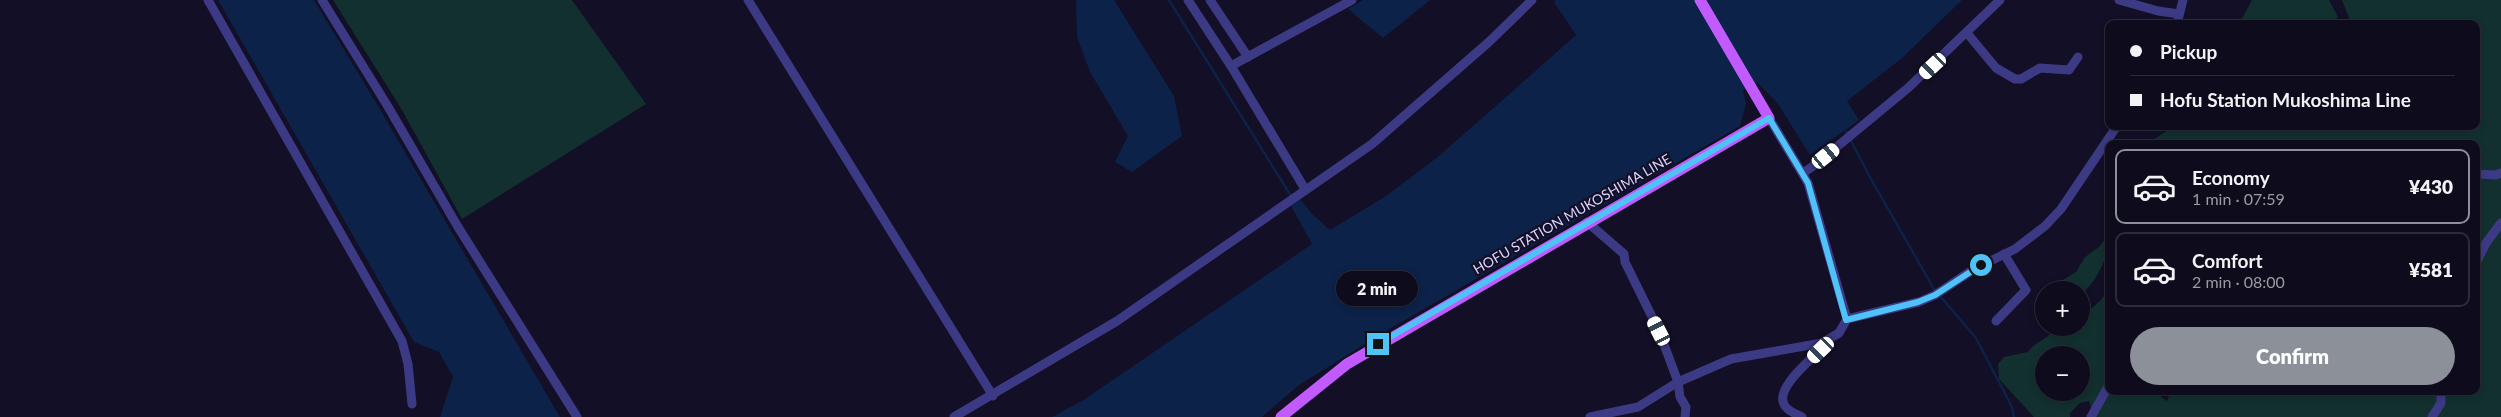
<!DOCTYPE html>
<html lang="en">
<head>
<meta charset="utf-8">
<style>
	body { margin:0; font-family:Lato,sans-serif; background:#1c1929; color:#f1f3f6; height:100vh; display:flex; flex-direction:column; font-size:19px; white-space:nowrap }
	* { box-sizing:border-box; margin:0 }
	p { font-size:16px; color:#9b9ba3 }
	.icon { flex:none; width:28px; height:28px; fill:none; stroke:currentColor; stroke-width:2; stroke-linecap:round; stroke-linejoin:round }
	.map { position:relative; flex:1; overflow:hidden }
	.details { position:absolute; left:2105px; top:140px; width:375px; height:255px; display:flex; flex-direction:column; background:#0e0b1c; border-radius:10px; box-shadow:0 2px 8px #0003,0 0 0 1px #2e2b3b }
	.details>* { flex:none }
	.top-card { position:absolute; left:2105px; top:20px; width:375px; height:110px; border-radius:10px; box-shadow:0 2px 8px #0003,0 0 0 1px #2e2b3b; display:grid; align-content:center; height:110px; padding:0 25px; background:#0e0b1c }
	.buttons { position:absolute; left:2035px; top:281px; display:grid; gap:10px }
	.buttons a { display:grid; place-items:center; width:55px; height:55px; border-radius:50%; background:#0e0b1c; box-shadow:0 2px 8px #0003,0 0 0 1px #2e2b3b; font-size:25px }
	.end { position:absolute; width:22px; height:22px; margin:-11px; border:6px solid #4fc3f7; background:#111; box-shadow:0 0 0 2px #111 }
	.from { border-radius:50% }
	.bubble { position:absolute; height:35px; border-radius:18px; background:#0e0b1c; box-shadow:0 2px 8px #0003,0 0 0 1px #2e2b3b; font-size:16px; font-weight:800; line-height:35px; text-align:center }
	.car { position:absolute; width:15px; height:30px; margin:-15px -8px; border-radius:6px; box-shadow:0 0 4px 1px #0007; background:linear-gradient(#fff 24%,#345 0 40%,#fff 0 76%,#345 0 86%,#fff 0) }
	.top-card b { display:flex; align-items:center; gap:18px; height:48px; font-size:19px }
	.top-card b+b { border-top:1px solid #2e2b3b }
	.top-card i { width:12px; height:12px; background:#f1f3f6 }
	ul { padding:9px 0 0; list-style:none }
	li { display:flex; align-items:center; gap:15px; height:75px; margin:0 10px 8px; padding:0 15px; border:2px solid #2e2b3b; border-radius:10px }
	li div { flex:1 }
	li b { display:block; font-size:19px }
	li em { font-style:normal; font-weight:800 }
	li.active { border-color:#8c9099 }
	li>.icon { width:45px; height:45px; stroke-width:1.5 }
	.button { display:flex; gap:10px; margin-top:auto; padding:10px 25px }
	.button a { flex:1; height:58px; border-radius:30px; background:#8c9099; color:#fff; font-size:20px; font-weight:800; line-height:58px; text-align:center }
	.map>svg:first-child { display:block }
</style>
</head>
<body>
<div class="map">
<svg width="2501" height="417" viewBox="0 0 2501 417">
	<rect width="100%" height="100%" fill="#130f26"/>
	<g fill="#12302f" fill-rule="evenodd">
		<polygon points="333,0 572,0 646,104 462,219 402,110"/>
		<polygon points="2252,0 2329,0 2338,17 2330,24 2239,24"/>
		<path d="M2342,0h159v417h-413l4,-6 -3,-10 -9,2 -10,10v4h-36l-35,-38 -1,-15 6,-7 24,-5c7,-11 21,-12 26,-24h27v-13h3l17,-15 8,-12v103h44l14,10 4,-10h305v-247h-329l27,-18h27l3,3 3,-3h269v-102h-122l-5,-6zM2044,355h37v37h-37z"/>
		<path d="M2109,234c0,22 -11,46 -28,61v-5h-26l8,-10 13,-8 9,-15 14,-10z"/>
	</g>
	<g fill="#0c2248">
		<polygon points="218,0 314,0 378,106 560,417 440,417 453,377 439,352 414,342"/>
		<polygon points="1076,0 1114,0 1174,96 1182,136 1132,172 1115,162 1128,136 1090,72 1077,37"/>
		<polygon points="1363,0 1430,0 1383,38 1348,9"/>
		<polygon points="1556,0 1962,0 1901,59 1847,101 1859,120 1810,155 1778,104 1758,83 1743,90 1746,104 1740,126 1386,331 1299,385 1262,417 1052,417 1082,401 1312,244 1291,206 1300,199 1312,214 1330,230 1386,196 1439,156 1576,35 1554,2"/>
	</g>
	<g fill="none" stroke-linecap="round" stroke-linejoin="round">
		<g stroke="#0c2248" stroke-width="2.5">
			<polyline points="1169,0 1291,196"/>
			<polyline points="1846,131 1871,179 1934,289 1976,338 2012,407 2014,417"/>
		</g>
		<g stroke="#3d3a85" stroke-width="9">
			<polyline points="208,0 402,341 408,364 412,404"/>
			<polyline points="322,0 387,105 458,227 577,417"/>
			<polyline points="748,0 993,396"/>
			<polyline points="1188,0 1231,66 1305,189"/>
			<polyline points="1210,0 1248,57"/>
			<polyline points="2119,0 2158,11 2179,14"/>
			<polyline points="2177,24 2183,0"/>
			<polyline points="1967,33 1996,68 2015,79 2021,79 2040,68 2069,70 2078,57"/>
			<polyline points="1231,66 1352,0"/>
			<polyline points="1769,118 1808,183 1847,319"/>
			<polyline points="1803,173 1816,164 1908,88 2000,0"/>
			<polyline points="2476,174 2496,175 2501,173"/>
			<polyline points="1587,222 1624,254 1625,262 1659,331 1678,382 1680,397 1686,407 1685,417"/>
			<polyline points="2476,263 2486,243 2501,223"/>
			<polyline points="1996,321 2026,290 2004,254"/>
			<polyline points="954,417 1117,321 1372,144 1490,41 1532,0"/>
			<polyline points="1590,417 1638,407 1678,382 1731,359 1822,343 1839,333 1847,319 1919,302 1935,295 1974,269 2015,249 2045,226 2061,209 2117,126"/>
			<path d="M1802,417c-6,-3 -14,-6 -17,-11 -12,-17 26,-46 36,-57l1,-6"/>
			<polyline points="2091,417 2109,385"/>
			<polyline points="2432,417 2441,403 2441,391"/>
		</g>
		<polyline stroke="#c25bff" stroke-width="11" points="1281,417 1347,364 1769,118 1700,0"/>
	</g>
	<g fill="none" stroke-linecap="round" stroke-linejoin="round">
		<polyline stroke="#4fc3f7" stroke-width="6" points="1378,344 1769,118 1808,183 1846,320 1918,302 1935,295 1981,265"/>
	</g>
	<g text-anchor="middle" stroke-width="4.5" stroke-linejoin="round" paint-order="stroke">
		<g font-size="14" fill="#d9d4ff" stroke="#130f26">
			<text transform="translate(1572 214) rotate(-30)" y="5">HOFU STATION MUKOSHIMA LINE</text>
		</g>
	</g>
</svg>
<div class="buttons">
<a>+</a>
<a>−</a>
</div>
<i class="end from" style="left:1981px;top:265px"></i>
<i class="end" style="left:1378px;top:344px"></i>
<div class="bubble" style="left:1336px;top:271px;width:82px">2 min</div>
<i class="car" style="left:1933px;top:66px;rotate:227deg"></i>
<i class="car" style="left:1826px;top:156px;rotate:51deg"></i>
<i class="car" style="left:1659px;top:331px;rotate:333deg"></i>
<i class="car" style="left:1821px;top:350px;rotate:226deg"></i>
<div class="top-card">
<b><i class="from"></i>Pickup</b>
<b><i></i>Hofu Station Mukoshima Line</b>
</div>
<section class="details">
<ul>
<li class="active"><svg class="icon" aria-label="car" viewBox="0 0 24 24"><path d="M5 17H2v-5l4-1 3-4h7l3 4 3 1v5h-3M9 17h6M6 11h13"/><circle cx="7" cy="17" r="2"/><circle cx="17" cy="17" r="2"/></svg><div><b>Economy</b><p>1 min · 07:59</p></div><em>¥430</em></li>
<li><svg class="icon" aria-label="car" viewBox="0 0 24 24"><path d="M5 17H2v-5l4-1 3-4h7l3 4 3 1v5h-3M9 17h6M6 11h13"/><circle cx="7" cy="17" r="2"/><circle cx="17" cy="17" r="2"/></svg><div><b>Comfort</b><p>2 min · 08:00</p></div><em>¥581</em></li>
</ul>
<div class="button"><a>Confirm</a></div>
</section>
</div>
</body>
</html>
